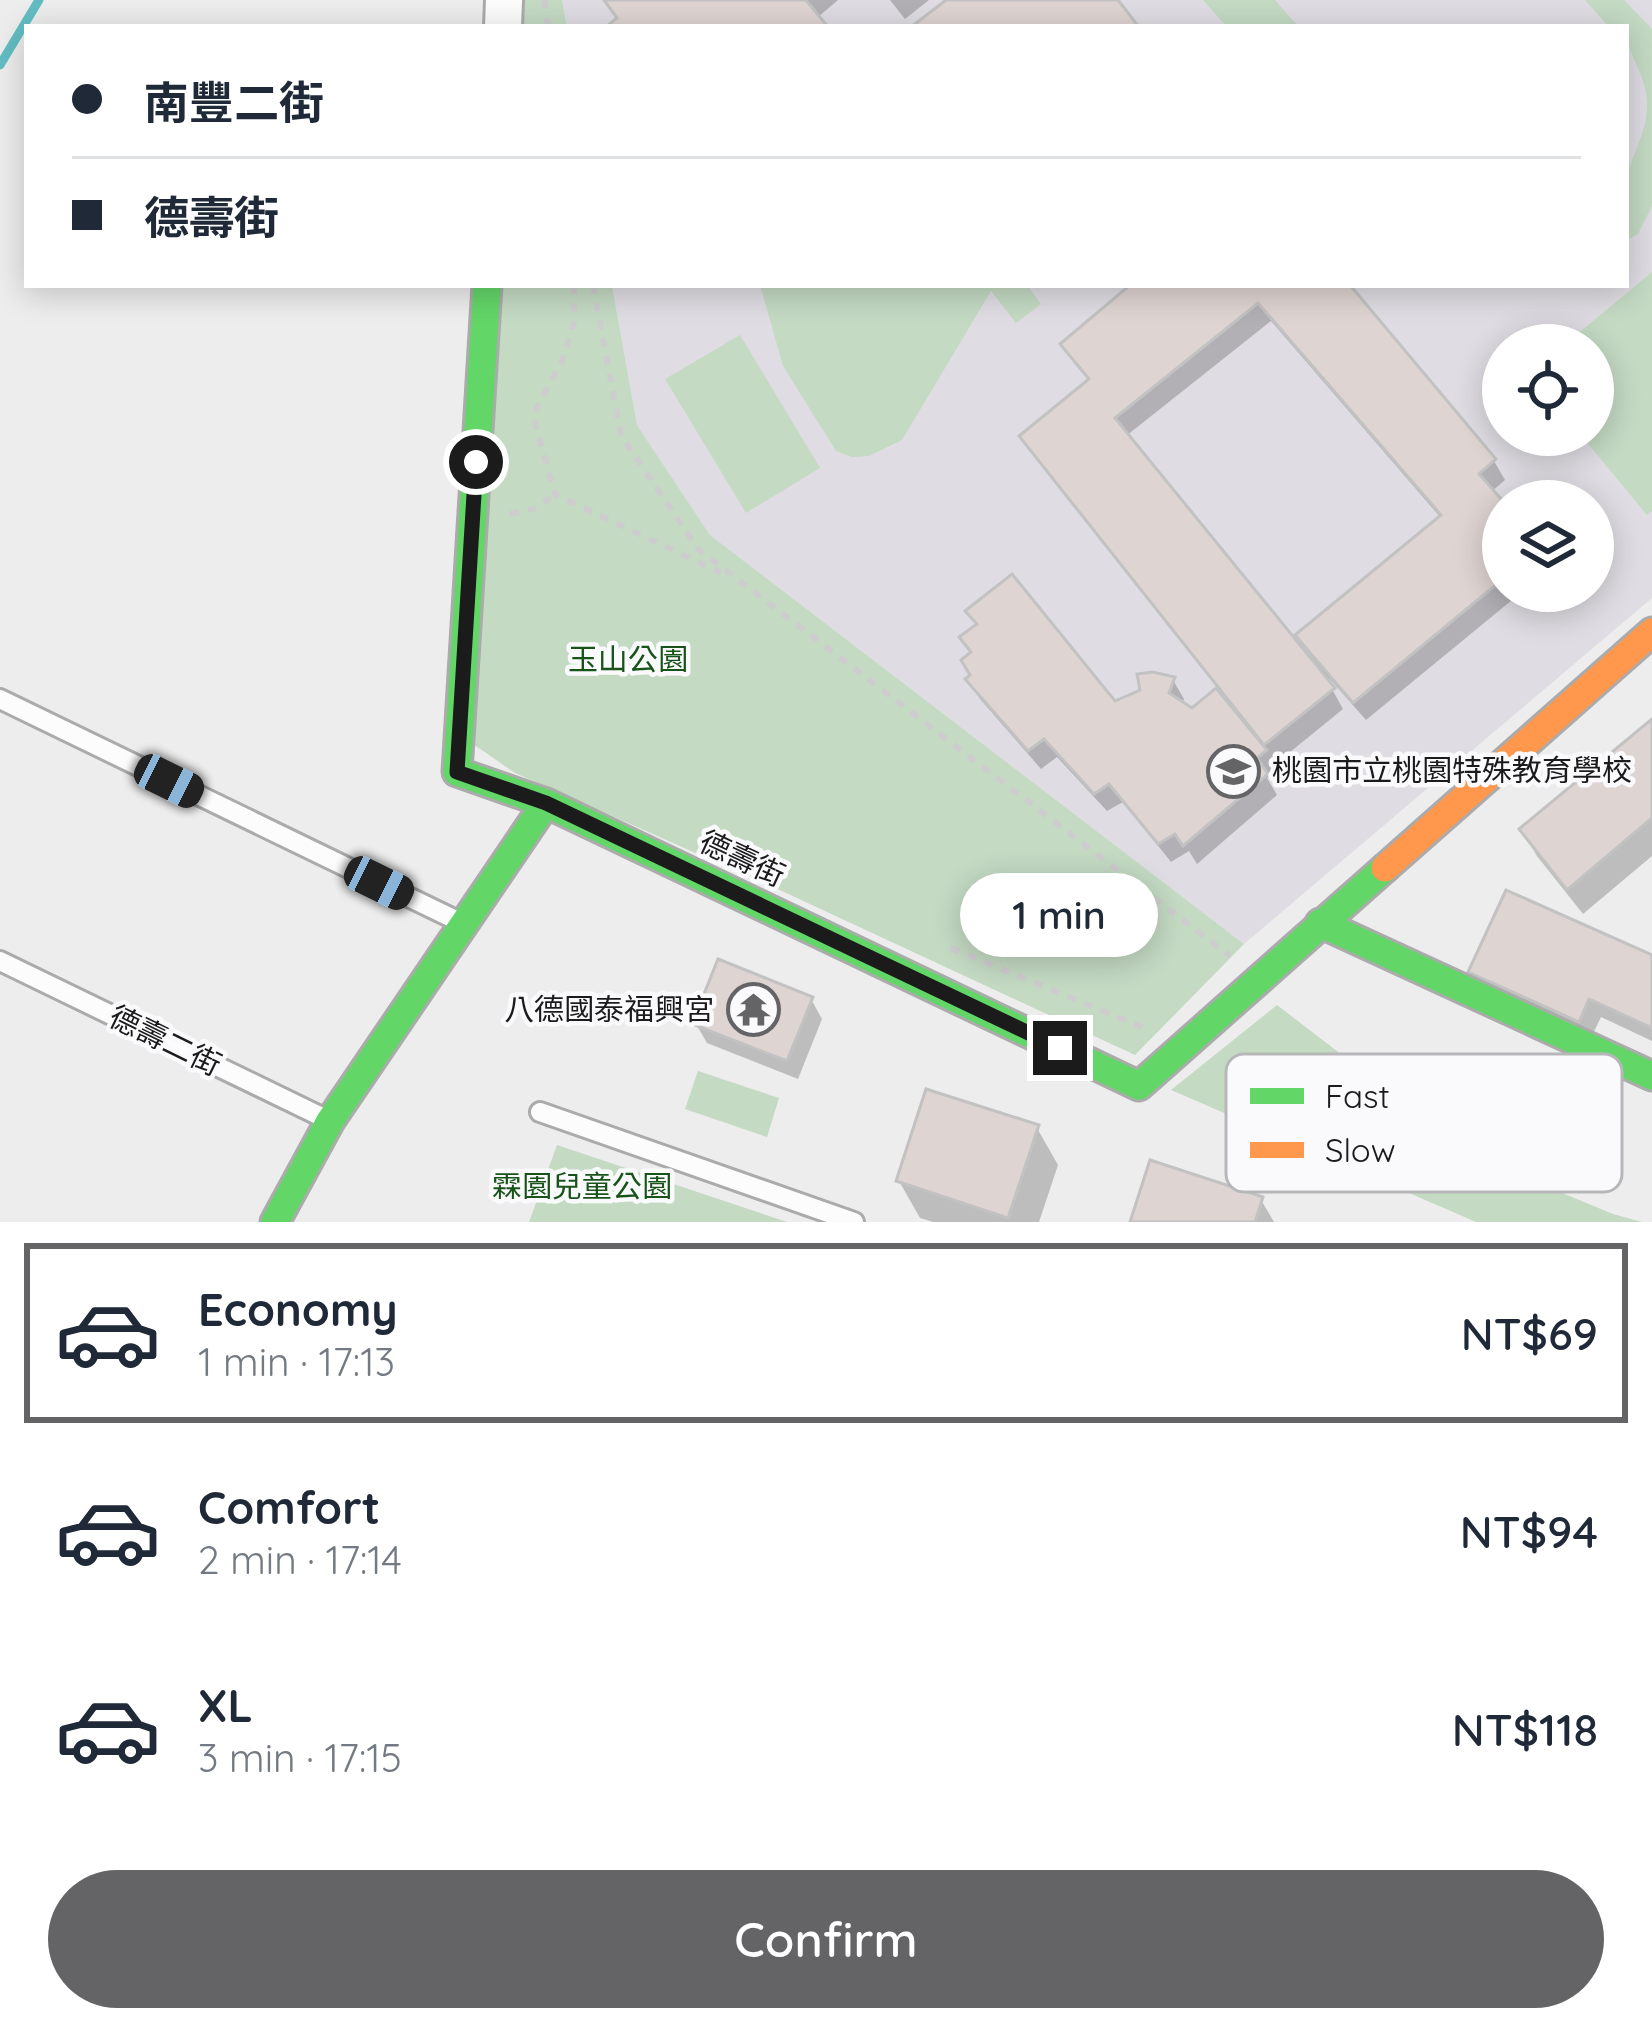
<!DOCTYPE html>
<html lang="en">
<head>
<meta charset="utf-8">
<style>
	body { margin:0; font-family:Quicksand,"Noto Sans TC",sans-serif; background:#f2f2f3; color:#1f2937; height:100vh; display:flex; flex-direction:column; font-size:45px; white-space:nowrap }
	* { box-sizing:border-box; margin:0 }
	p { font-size:39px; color:#747a83 }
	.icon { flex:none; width:66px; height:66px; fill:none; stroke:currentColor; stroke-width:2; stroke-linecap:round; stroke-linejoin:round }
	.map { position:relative; height:1222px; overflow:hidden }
	.drawer { display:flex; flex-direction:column; background:#fff; flex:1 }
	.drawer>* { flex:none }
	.hud { position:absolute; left:24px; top:24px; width:1605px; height:264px; border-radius:0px; box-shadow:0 6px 30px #0003; display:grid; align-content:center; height:264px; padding:0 48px; background:#fff }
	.buttons { position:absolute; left:1482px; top:324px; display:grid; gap:24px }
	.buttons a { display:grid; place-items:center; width:132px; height:132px; border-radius:50%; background:#fff; box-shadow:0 6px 30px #0003; font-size:60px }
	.end { position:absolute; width:54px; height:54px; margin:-27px; border:15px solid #1b1b1c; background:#fff; box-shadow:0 0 0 6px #fff }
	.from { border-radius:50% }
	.bubble { position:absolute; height:84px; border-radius:42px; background:#fff; box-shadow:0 6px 30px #0003; font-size:39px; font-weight:600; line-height:84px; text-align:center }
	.car { position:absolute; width:36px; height:72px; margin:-36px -18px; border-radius:15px; box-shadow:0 0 9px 3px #0007; background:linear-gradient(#222 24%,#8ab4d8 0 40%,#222 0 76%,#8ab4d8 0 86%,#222 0) }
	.hud b { display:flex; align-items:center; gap:42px; height:114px; font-size:45px }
	.hud b+b { border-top:3px solid #e0e1e3 }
	.hud i { width:30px; height:30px; background:#1f2937 }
	ul { padding:21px 0 0; list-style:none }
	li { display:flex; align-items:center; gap:36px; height:180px; margin:0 24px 18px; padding:0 24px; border:6px solid transparent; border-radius:0px }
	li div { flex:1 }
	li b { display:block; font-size:45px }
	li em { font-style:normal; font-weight:600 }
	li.selected { border-color:#646466 }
	li>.icon { width:108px; height:108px; stroke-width:1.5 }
	.cta { display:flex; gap:24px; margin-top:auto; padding:24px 48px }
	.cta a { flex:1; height:138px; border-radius:72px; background:#646466; color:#fff; font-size:48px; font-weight:600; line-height:138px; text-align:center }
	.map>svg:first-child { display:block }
</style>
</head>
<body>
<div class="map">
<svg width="1652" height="1222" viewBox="0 0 1652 1222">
	<rect width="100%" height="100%" fill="#ededee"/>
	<path fill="#dfdde3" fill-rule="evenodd" d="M562,0h1090v598l-408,346 -534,-409 -73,-110 -25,-140h1014v-258h-1059zM1503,345h90v90h-90zM1503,501h90v90h-90z"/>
	<g fill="#c4dac3">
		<polygon points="519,0 562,0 567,27 518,27"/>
		<polygon points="1203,0 1275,0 1299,27 1227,27"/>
		<path d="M1585,0h39l28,29v177l-14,28 -12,7c0,-18 -3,-40 0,-58 4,-28 23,-51 21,-83 -2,-28 -21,-46 -21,-73h-17z"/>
		<polygon points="1652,272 1652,511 1647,515 1581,435 1593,435 1593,345 1564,345"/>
		<polygon points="502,285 612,285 637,425 710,535 1244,944 1135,1055 784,892 515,773 473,744"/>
		<polygon points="760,285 1027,285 1041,304 1016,323 991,291 902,440 869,456 852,457 836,451 783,366"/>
		<polygon points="740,335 820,468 746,513 665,379"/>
		<polygon points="1277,1005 1475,1157 1613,1214 1642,1222 1476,1222 1171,1090"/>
		<polygon points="698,1071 779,1098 767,1137 685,1109"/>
		<polygon points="557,1145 787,1222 529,1222"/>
	</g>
	<g fill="#0003" fill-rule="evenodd">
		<polygon points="606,0 838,0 817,18 824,27 611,27 619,21"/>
		<polygon points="890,0 929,0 905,19"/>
		<path d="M1135,285h211l148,176 11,19 -14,12 12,14v85h20l-157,129 -37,-42 -2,2 16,29 -70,57 3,5 -9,7 10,17 -80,69 -8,-13 -18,11 -48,-60 -16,9 -50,-54 -16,12 -61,-70 -11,-19 5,-3 4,-50 -9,-16 145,93 59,-24 11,19 -2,6 10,7 27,-23 -185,-233 -11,-19 67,-55 -26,-37zM1271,321l170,197 -142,118 14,24 -3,2 -184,-226z"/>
		<polygon points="1652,723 1652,856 1583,914 1537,856 1522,830"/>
		<polygon points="1652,958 1652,1041 1601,1017 1590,1040 1483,991"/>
		<polygon points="811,999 822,1019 798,1079 707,1043 696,1024"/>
		<polygon points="1037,1128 1058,1165 1039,1222 933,1222 920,1218 899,1181"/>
		<polygon points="1152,1164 1261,1200 1274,1222 1133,1222"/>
	</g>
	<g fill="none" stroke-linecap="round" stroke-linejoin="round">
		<polyline stroke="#62bdc2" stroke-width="9" points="0,65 39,0"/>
	</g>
	<g fill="#ded4d2" stroke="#c2c2c2" stroke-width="3">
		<polygon points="604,0 806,0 828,27 606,27 617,18"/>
		<polygon points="946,0 1118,0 1139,27 911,27"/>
		<polygon points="1130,285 1350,285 1496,459 1479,474 1503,501 1503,579 1353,703 1295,635 1441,515 1258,303 1115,418 1335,688 1264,745 1019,436 1089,379 1060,344"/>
		<polygon points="1012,574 1115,701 1140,690 1137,674 1153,672 1175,677 1169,693 1192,708 1216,688 1267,750 1257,758 1268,774 1183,846 1175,834 1158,844 1109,784 1094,794 1044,739 1028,751 965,679 970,675 961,660 971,652 959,637 977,624 965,611"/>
		<polygon points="1652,719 1652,818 1567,890 1519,829"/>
		<polygon points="1506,890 1652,955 1652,1028 1589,999 1579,1022 1468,972"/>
		<polygon points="718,959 813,997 787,1061 692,1024"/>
		<polygon points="926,1089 1039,1125 1008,1218 896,1181"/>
		<polygon points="1150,1160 1263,1197 1255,1222 1130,1222"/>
	</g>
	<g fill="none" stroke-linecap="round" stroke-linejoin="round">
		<defs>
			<g id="lane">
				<polyline points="0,699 460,922"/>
				<polyline points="0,961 326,1119"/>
				<polyline points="540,1112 854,1222"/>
			</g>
			<polyline id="street" points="503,27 504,0"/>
			<g id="fast">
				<polyline points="487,285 457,772 546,803 1139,1086 1385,868"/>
				<polyline points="1320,923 1652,1076"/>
				<polyline points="275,1222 330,1121 546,803"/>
			</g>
			<polyline id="slow" points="1385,868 1652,632"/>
		</defs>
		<use href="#lane" stroke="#ababac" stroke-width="24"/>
		<use href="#street" stroke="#ababac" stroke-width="42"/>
		<use href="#fast" stroke="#ababac" stroke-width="33"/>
		<use href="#slow" stroke="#ababac" stroke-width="33"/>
		<g stroke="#cdcdce" stroke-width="6" stroke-dasharray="9 9" stroke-linecap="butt">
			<polyline points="544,0 548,27"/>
			<polyline points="574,285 574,323 562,361 537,407 535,424 555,494 721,573"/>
			<polyline points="593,285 621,435 698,549 1230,956"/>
			<polyline points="510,514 537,508 555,494"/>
			<polyline points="951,948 1144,1028"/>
		</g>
		<use href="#lane" stroke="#fcfcfc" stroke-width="18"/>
		<use href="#street" stroke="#fcfcfc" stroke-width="36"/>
		<use href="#fast" stroke="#63d668" stroke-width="27"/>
		<use href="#slow" stroke="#ff974d" stroke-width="27"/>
	</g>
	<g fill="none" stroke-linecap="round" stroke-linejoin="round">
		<polyline stroke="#1b1b1c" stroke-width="15" points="476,462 457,772 546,803 1060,1048"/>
	</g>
	<defs>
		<symbol id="school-ring" viewBox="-11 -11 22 22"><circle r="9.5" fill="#fafafd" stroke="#646466" stroke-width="1.5"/><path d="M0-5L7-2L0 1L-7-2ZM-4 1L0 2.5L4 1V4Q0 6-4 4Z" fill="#646466"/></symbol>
		<symbol id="temple-ring" viewBox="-11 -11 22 22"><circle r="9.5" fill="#fafafd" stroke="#646466" stroke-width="1.5"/><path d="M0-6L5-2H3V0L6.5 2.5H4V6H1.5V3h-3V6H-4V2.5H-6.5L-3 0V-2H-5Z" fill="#646466"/></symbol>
	</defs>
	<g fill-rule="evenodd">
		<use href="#school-ring" x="1204" y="742" width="59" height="59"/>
		<use href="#temple-ring" x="724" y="980" width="59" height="59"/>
	</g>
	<g text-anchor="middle" stroke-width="9" stroke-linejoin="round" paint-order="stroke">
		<g font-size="30" fill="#185419" stroke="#fafafd">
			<text x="628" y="670">玉山公園</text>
			<text x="582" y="1197">霖園兒童公園</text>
		</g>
		<g font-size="30" fill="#1b1b1c" stroke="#fafafd" text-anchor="start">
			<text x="1272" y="781">桃園市立桃園特殊教育學校</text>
			<text x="714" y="1020" text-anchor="end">八德國泰福興宮</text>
		</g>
		<g font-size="30" fill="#1b1b1c" stroke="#fafafd">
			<text transform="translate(742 859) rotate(25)" y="10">德壽街</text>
			<text transform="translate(165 1041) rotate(26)" y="10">德壽二街</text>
		</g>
	</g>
	<rect x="1226" y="1054" width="396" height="138" rx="18" fill="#fafafd" stroke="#b7b7ba" stroke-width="3"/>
	<rect x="1250" y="1088" width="54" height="16" fill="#63d668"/>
	<rect x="1250" y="1142" width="54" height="16" fill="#ff974d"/>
	<g font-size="33" fill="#1b1b1c">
		<text x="1325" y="1108">Fast</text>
		<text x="1325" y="1162">Slow</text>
	</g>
</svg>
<div class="buttons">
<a><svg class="icon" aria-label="locate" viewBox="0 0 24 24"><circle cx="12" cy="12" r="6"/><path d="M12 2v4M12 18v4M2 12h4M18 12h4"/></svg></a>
<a><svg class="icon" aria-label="layers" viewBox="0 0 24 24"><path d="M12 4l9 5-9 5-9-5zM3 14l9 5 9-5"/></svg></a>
</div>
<i class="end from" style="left:476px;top:462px"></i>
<i class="end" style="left:1060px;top:1048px"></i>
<div class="bubble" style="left:960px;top:873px;width:198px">1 min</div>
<i class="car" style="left:169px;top:781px;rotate:116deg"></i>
<i class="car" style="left:379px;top:883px;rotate:116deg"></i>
<div class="hud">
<b><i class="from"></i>南豐二街</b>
<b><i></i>德壽街</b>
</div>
</div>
<section class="drawer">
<ul>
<li class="selected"><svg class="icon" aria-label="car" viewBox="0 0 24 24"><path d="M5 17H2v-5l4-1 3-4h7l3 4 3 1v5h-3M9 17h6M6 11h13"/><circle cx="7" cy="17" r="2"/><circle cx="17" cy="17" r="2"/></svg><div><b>Economy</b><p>1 min · 17:13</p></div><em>NT$69</em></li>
<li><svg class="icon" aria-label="car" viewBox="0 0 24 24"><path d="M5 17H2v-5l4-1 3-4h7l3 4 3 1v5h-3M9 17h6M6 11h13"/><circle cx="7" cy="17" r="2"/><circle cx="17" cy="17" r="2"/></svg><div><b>Comfort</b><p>2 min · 17:14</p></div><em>NT$94</em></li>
<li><svg class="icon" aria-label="car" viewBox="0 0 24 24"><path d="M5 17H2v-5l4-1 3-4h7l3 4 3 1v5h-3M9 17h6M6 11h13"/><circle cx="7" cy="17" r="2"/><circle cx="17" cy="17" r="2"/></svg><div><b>XL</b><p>3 min · 17:15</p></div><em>NT$118</em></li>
</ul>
<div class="cta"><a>Confirm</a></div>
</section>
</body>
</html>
